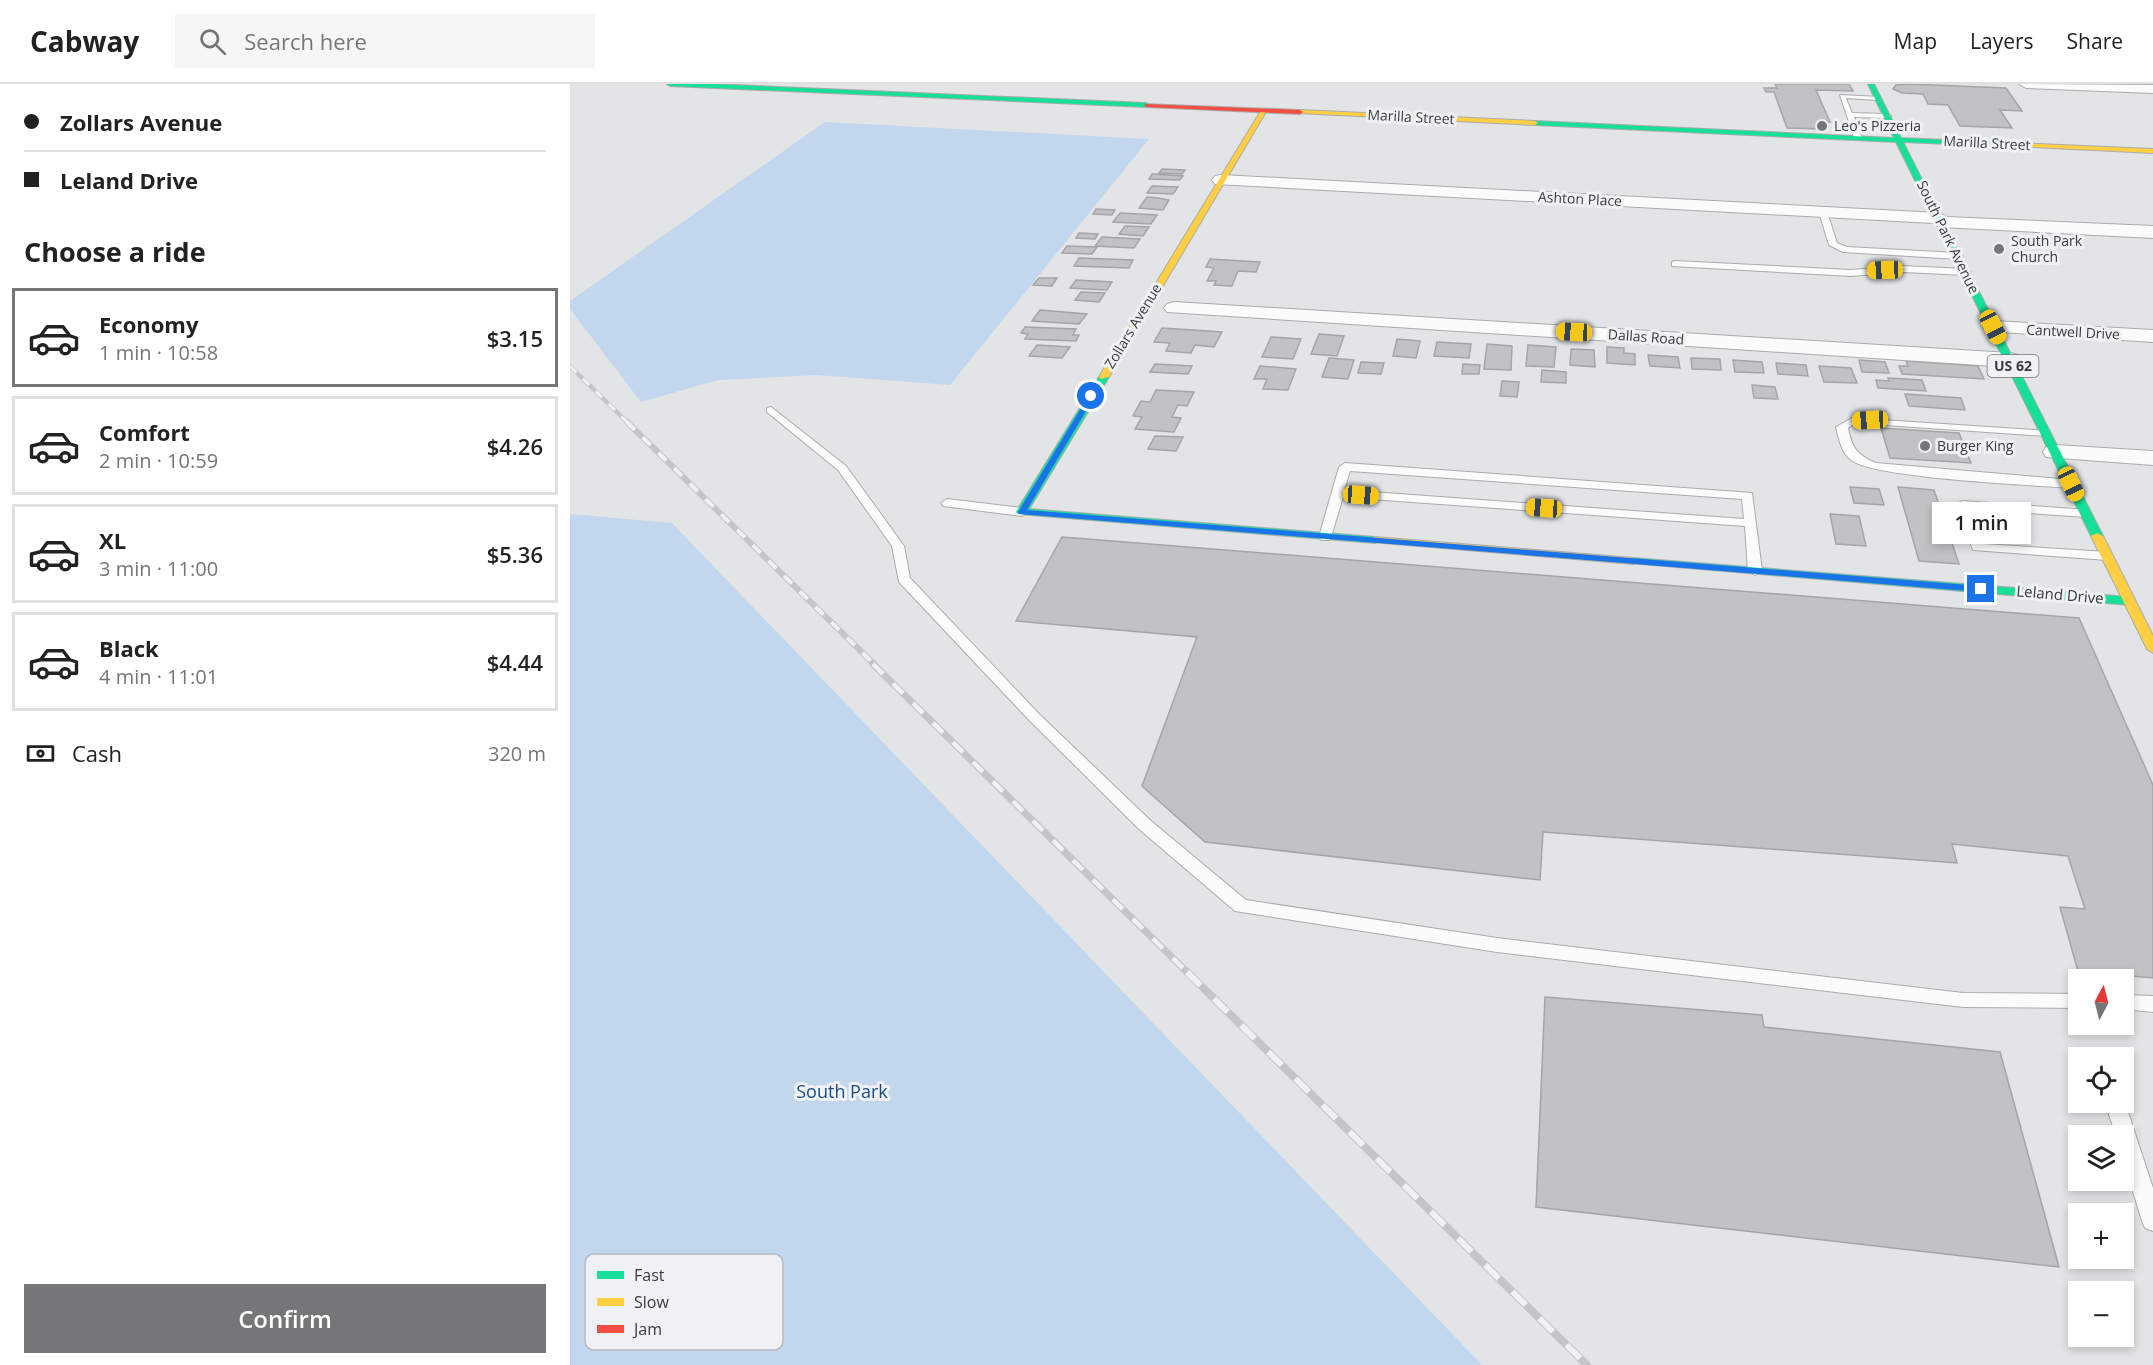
<!DOCTYPE html>
<html lang="en">
<head>
<meta charset="utf-8">
<style>
	body { margin:0; font-family:"Open Sans",sans-serif; background:#f6f6f6; color:#222; height:100vh; display:flex; flex-direction:column; font-size:22px; white-space:nowrap }
	* { box-sizing:border-box; margin:0 }
	p { font-size:20px; color:#767676 }
	.icon { flex:none; width:33px; height:33px; fill:none; stroke:currentColor; stroke-width:2; stroke-linecap:round; stroke-linejoin:round }
	.map { position:relative; flex:1; overflow:hidden }
	.side { display:flex; flex-direction:column; background:#fff; width:570px }
	.side>* { flex:none }
	.banner { display:grid; align-content:center; height:132px; padding:0 24px; background:#fff }
	.needle { width:39px; rotate:7deg }
	.fabs { position:absolute; left:1498px; top:885px; display:grid; gap:12px }
	.fabs a { display:grid; place-items:center; width:66px; height:66px; border-radius:0px; background:#fff; box-shadow:0 3px 9px #0003; font-size:30px }
	.end { position:absolute; width:27px; height:27px; margin:-14px; border:8px solid #1a73e8; background:#fff; box-shadow:0 0 0 3px #fff }
	.from { border-radius:50% }
	.bubble { position:absolute; height:42px; border-radius:0px; background:#fff; box-shadow:0 3px 9px #0003; font-size:20px; font-weight:600; line-height:42px; text-align:center }
	.car { position:absolute; width:18px; height:36px; margin:-18px -9px; border-radius:8px; box-shadow:0 0 4px 2px #0007; background:linear-gradient(#f5c518 24%,#345 0 40%,#f5c518 0 76%,#345 0 86%,#f5c518 0) }
	.banner b { display:flex; align-items:center; gap:21px; height:57px; font-size:22px }
	.banner b+b { border-top:2px solid #e0e0e0 }
	.banner i { width:15px; height:15px; background:#222 }
	ul { padding:0; list-style:none }
	li { display:flex; align-items:center; gap:18px; height:99px; margin:0 12px 9px; padding:0 12px; border:3px solid #e0e0e0; border-radius:0px }
	li div { flex:1 }
	li b { display:block; font-size:22px }
	li em { font-style:normal; font-weight:600 }
	li.active { border-color:#757678 }
	li>.icon { width:54px; height:54px; stroke-width:1.5 }
	h2 { padding:0 24px; font-size:27px; line-height:72px }
	.pay { display:flex; align-items:center; gap:15px; height:66px; padding:0 24px; font-size:22px }
	.pay p { margin-inline-start:auto }
	.cta { display:flex; gap:12px; margin-top:auto; padding:12px 24px }
	.cta a { flex:1; height:69px; border-radius:0px; background:#757678; color:#fff; font-size:24px; font-weight:600; line-height:69px; text-align:center }
	header { display:flex; align-items:center; gap:36px; box-sizing:border-box; height:84px; padding:0 30px; background:#fff; border-bottom:2px solid #e0e0e0 }
	header strong { font-size:28px }
	nav { display:flex; gap:33px; margin-inline-start:auto; font-size:21px }
	.search { width:420px; height:54px; background:#f6f6f6; display:flex; align-items:center; gap:15px; box-sizing:border-box; padding:0 21px; border-radius:0px; color:#767676; font-size:22px }
	main { display:flex; flex:1; min-height:0 }
	.map>svg:first-child { display:block }
</style>
</head>
<body>
<header>
<strong>Cabway</strong>
<div class="search"><svg class="icon" aria-label="search" viewBox="0 0 24 24"><circle cx="10" cy="10" r="6"/><path d="M15 15l6 6"/></svg>Search here</div>
<nav><a>Map</a><a>Layers</a><a>Share</a></nav>
</header>
<main>
<section class="side">
<div class="banner">
<b><i class="from"></i>Zollars Avenue</b>
<b><i></i>Leland Drive</b>
</div>
<h2>Choose a ride</h2>
<ul>
<li class="active"><svg class="icon" aria-label="car" viewBox="0 0 24 24"><path d="M5 17H2v-5l4-1 3-4h7l3 4 3 1v5h-3M9 17h6M6 11h13"/><circle cx="7" cy="17" r="2"/><circle cx="17" cy="17" r="2"/></svg><div><b>Economy</b><p>1 min · 10:58</p></div><em>$3.15</em></li>
<li><svg class="icon" aria-label="car" viewBox="0 0 24 24"><path d="M5 17H2v-5l4-1 3-4h7l3 4 3 1v5h-3M9 17h6M6 11h13"/><circle cx="7" cy="17" r="2"/><circle cx="17" cy="17" r="2"/></svg><div><b>Comfort</b><p>2 min · 10:59</p></div><em>$4.26</em></li>
<li><svg class="icon" aria-label="car" viewBox="0 0 24 24"><path d="M5 17H2v-5l4-1 3-4h7l3 4 3 1v5h-3M9 17h6M6 11h13"/><circle cx="7" cy="17" r="2"/><circle cx="17" cy="17" r="2"/></svg><div><b>XL</b><p>3 min · 11:00</p></div><em>$5.36</em></li>
<li><svg class="icon" aria-label="car" viewBox="0 0 24 24"><path d="M5 17H2v-5l4-1 3-4h7l3 4 3 1v5h-3M9 17h6M6 11h13"/><circle cx="7" cy="17" r="2"/><circle cx="17" cy="17" r="2"/></svg><div><b>Black</b><p>4 min · 11:01</p></div><em>$4.44</em></li>
</ul>
<div class="pay"><svg class="icon" aria-label="cash" viewBox="0 0 24 24"><path d="M3 7h18v10H3z"/><circle cx="12" cy="12" r="2"/></svg>Cash<p>320 m</p></div>
<div class="cta"><a>Confirm</a></div>
</section>
<div class="map">
<svg width="1583" height="1281" viewBox="0 0 1583 1281">
	<rect width="100%" height="100%" fill="#e3e4e6"/>
	<g fill="#c2d6ee">
		<polygon points="255,38 579,55 380,301 247,291 148,296 71,318 0,225 0,217"/>
		<polygon points="0,430 102,439 912,1281 0,1281"/>
	</g>
	<g fill="#c1c2c3" stroke="#a4a5a6" stroke-width="1.5">
		<polygon points="1205,0 1279,0 1283,7 1246,6 1260,38 1251,37 1254,45 1217,44 1204,8 1196,8 1194,4 1207,4"/>
		<polygon points="1339,0 1436,4 1452,27 1430,26 1442,44 1390,42 1378,21 1358,20 1353,10 1332,9 1323,5 1326,1"/>
		<polygon points="592,85 615,86 612,90 589,89"/>
		<polygon points="582,90 613,92 610,96 579,95"/>
		<polygon points="582,102 608,103 603,110 577,109"/>
		<polygon points="577,113 588,114 599,116 593,126 569,124"/>
		<polygon points="526,125 545,126 542,131 523,130"/>
		<polygon points="550,129 587,131 581,140 543,138"/>
		<polygon points="555,142 579,143 573,152 549,150"/>
		<polygon points="509,149 528,150 525,155 506,154"/>
		<polygon points="532,153 570,155 564,164 525,162"/>
		<polygon points="497,162 527,163 522,170 492,169"/>
		<polygon points="509,174 563,176 559,184 504,182"/>
		<polygon points="640,175 690,178 686,188 668,187 662,202 644,201 646,197 637,197 644,184 636,183"/>
		<polygon points="469,194 487,194 482,202 463,201"/>
		<polygon points="506,196 542,198 537,206 500,204"/>
		<polygon points="511,208 535,209 529,218 505,216"/>
		<polygon points="470,226 517,230 509,240 462,237"/>
		<polygon points="455,243 506,245 503,251 509,251 506,257 455,255 458,250 451,249"/>
		<polygon points="592,244 652,248 644,263 625,261 621,269 596,267 600,259 584,258"/>
		<polygon points="749,250 774,252 767,272 741,270"/>
		<polygon points="701,253 731,255 723,275 692,273"/>
		<polygon points="827,255 850,257 846,274 823,272"/>
		<polygon points="867,258 901,260 899,274 864,272"/>
		<polygon points="917,260 942,262 941,286 914,285"/>
		<polygon points="467,261 500,263 492,274 459,272"/>
		<polygon points="958,261 986,263 984,283 956,282"/>
		<polygon points="1037,263 1054,264 1054,269 1065,270 1065,281 1037,279"/>
		<polygon points="1001,265 1024,266 1025,283 1000,281"/>
		<polygon points="1078,271 1108,273 1110,284 1080,282"/>
		<polygon points="759,274 784,276 778,295 752,293"/>
		<polygon points="1121,274 1150,275 1151,286 1122,285"/>
		<polygon points="1163,276 1192,278 1194,289 1165,288"/>
		<polygon points="1289,276 1315,278 1319,289 1292,288"/>
		<polygon points="1336,277 1408,282 1414,295 1332,290 1329,282 1338,282"/>
		<polygon points="791,278 814,279 811,290 788,289"/>
		<polygon points="1206,279 1236,281 1238,292 1208,290"/>
		<polygon points="585,280 622,282 618,290 580,288"/>
		<polygon points="893,280 910,281 909,290 892,290"/>
		<polygon points="690,282 726,285 718,306 693,305 697,295 684,295"/>
		<polygon points="1249,282 1281,284 1287,299 1254,298"/>
		<polygon points="972,286 996,288 996,299 971,298"/>
		<polygon points="1318,294 1352,296 1356,307 1308,304 1306,296 1319,297"/>
		<polygon points="932,297 949,298 947,313 930,312"/>
		<polygon points="1182,301 1205,303 1208,315 1184,314"/>
		<polygon points="586,306 624,308 617,322 608,321 602,333 611,334 604,348 565,345 572,333 563,332 571,317 580,318"/>
		<polygon points="1335,310 1391,314 1395,326 1339,322"/>
		<polygon points="1311,344 1389,349 1401,379 1320,374"/>
		<polygon points="585,352 613,353 606,367 578,365"/>
		<polygon points="1280,403 1309,405 1314,421 1284,419"/>
		<polygon points="1328,403 1364,406 1389,480 1349,477"/>
		<polygon points="1260,430 1289,432 1296,462 1266,460"/>
		<polygon points="492,453 1509,534 1583,701 1583,894 1508,887 1490,823 1515,825 1498,772 1382,760 1387,779 973,748 970,796 635,758 572,702 627,553 446,537"/>
		<polygon points="975,913 1192,931 1194,943 1430,968 1489,1183 966,1123"/>
	</g>
	<g fill="none" stroke-linecap="round" stroke-linejoin="round">
		<defs>
			<g id="lane">
				<polygon points="1270,11 1310,13 1308,16 1276,14 1282,29 1317,30 1321,32 1317,34 1284,33 1292,54 1285,56"/>
				<polygon points="1253,125 1257,128 1267,159 1277,163 1388,169 1393,172 1388,175 1273,168 1259,161 1249,128"/>
				<polygon points="1105,177 1281,186 1333,182 1396,185 1401,188 1396,191 1333,188 1281,192 1102,182 1102,178"/>
				<polygon points="201,323 276,382 334,462 340,494 469,630 581,737 676,816 927,854 1393,909 1509,910 1509,924 1393,923 927,868 665,827 569,745 459,636 329,498 322,462 268,386 197,328 197,324"/>
				<path d="M1282,334l198,13v4l-4,1 -176,-12h-16l-6,4c4,20 9,27 28,35l195,17 6,4 -6,4c-38,-3 -198,-10 -220,-28 -10,-8 -12,-21 -15,-33z"/>
				<path d="M775,379l407,30 10,78 -7,4 -7,-4 -3,-45 -402,-29 -12,40 -2,3h-8l-2,-3 20,-70zM780,387l392,28 2,20 -400,-29z"/>
				<polygon points="377,415 452,424 458,428 452,432 373,422 371,419"/>
				<polygon points="1392,417 1519,426 1521,429 1515,433 1400,425 1413,460 1537,468 1543,472 1537,476 1403,466 1386,421"/>
				<polygon points="1554,911 1583,912 1583,928 1554,925"/>
				<polygon points="1554,1016 1583,1104 1583,1147 1575,1144 1572,1137 1554,1078 1554,1052 1546,1052 1535,1018 1554,1018"/>
			</g>
			<g id="street">
				<polygon points="1449,0 1583,1 1583,9 1456,4"/>
				<polygon points="651,91 1369,129 1377,133 1583,142 1583,154 1371,143 1363,139 645,100 642,96 645,92"/>
				<polygon points="604,218 1440,269 1448,271 1451,276 1448,281 1440,283 597,228 594,224 597,220"/>
				<polygon points="1423,237 1583,246 1583,258 1416,247 1413,243 1416,239"/>
				<polygon points="1485,361 1583,367 1583,381 1476,373 1473,368 1476,363"/>
			</g>
			<g id="fast">
				<polygon points="97,0 142,0 576,19 579,21 576,23 100,2"/>
				<polygon points="1298,0 1304,0 1331,54 1421,58 1424,60 1421,62 1333,58 1533,452 1531,454 1527,455 1521,452 1326,58 965,41 962,39 965,37 1324,54"/>
				<polygon points="534,290 539,293 459,425 805,453 811,456 805,459 448,430 446,428 529,293"/>
				<polygon points="1063,474 1559,513 1565,517 1559,521 1059,479 1057,477"/>
			</g>
			<g id="slow">
				<polygon points="692,25 697,26 539,293 531,295 529,293"/>
				<polygon points="730,26 965,37 968,39 965,41 728,29"/>
				<polygon points="1421,58 1583,65 1583,69 1419,61"/>
				<polygon points="1527,449 1533,452 1583,552 1583,569 1577,565 1521,452"/>
				<polygon points="805,453 1063,474 1069,477 1063,480 801,458 799,456"/>
			</g>
			<polygon id="jam" points="574,20 730,26 733,28 730,30 576,23"/>
		</defs>
		<use href="#lane" stroke="#ababad" stroke-width="2"/>
		<use href="#street" stroke="#ababad" stroke-width="2"/>
		<use href="#fast" stroke="#ababad" stroke-width="2"/>
		<use href="#slow" stroke="#ababad" stroke-width="2"/>
		<use href="#jam" stroke="#ababad" stroke-width="2"/>
		<use href="#lane" fill="#fbfbfb" fill-rule="evenodd"/>
		<use href="#street" fill="#fbfbfb" fill-rule="evenodd"/>
		<use href="#fast" fill="#16e098" fill-rule="evenodd"/>
		<use href="#slow" fill="#ffcf43" fill-rule="evenodd"/>
		<use href="#jam" fill="#f24e42" fill-rule="evenodd"/>
		<defs>
			<polyline id="rail-far3" points="0,282 58,339"/>
			<polyline id="rail-far2" points="57,338 305,581"/>
			<polyline id="rail-far1" points="303,580 618,889"/>
			<polyline id="rail" points="617,888 1017,1281"/>
		</defs>
		<use href="#rail-far3" stroke="#c4c5c6" stroke-width="4.5"/>
		<use href="#rail-far2" stroke="#c4c5c6" stroke-width="6"/>
		<use href="#rail-far1" stroke="#c4c5c6" stroke-width="7"/>
		<use href="#rail" stroke="#c4c5c6" stroke-width="8"/>
		<use href="#rail-far3" stroke="#eff1f4" stroke-width="3" stroke-dasharray="9" stroke-linecap="butt"/>
		<use href="#rail-far2" stroke="#eff1f4" stroke-width="4" stroke-dasharray="11" stroke-linecap="butt"/>
		<use href="#rail-far1" stroke="#eff1f4" stroke-width="4.5" stroke-dasharray="14" stroke-linecap="butt"/>
		<use href="#rail" stroke="#eff1f4" stroke-width="6" stroke-dasharray="19" stroke-linecap="butt"/>
	</g>
	<polygon fill="#1a73e8" points="519,311 525,312 457,426 1411,502 1415,505 1411,508 449,430 448,428"/>
	<g fill="#757678" stroke="#eff1f4" stroke-width="2">
		<circle cx="1252" cy="42" r="6"/>
		<circle cx="1429" cy="165" r="6"/>
		<circle cx="1355" cy="362" r="6"/>
	</g>
	<g text-anchor="middle" stroke-width="6" stroke-linejoin="round" paint-order="stroke">
		<g font-size="14" fill="#3a3b3c" stroke="#eff1f4">
			<text transform="translate(841 33) rotate(3)" y="5">Marilla Street</text>
			<text transform="translate(1417 59) rotate(3)" y="5">Marilla Street</text>
			<text transform="translate(1010 115) rotate(3)" y="5">Ashton Place</text>
			<text transform="translate(1378 153) rotate(64)" y="5">South Park Avenue</text>
			<text transform="translate(563 242) rotate(-59)" y="5">Zollars Avenue</text>
			<text transform="translate(1503 248) rotate(3)" y="5">Cantwell Drive</text>
			<text transform="translate(1076 253) rotate(4)" y="5">Dallas Road</text>
		</g>
		<g font-size="14" fill="#3a3b3c" stroke="#eff1f4" text-anchor="start">
			<text x="1264" y="47">Leo's Pizzeria</text>
			<text x="1441" y="162">South Park<tspan x="1441" dy="16">Church</tspan></text>
			<text x="1367" y="367">Burger King</text>
		</g>
		<rect fill="#eff1f4" stroke="#707273" stroke-width="1.5" x="1417.5" y="271" width="51" height="22" rx="4.5"/>
		<g font-size="14" font-weight="bold" fill="#3a3b3c">
			<text x="1443" y="287">US 62</text>
		</g>
		<g font-size="15" fill="#3a3b3c" stroke="#eff1f4">
			<text transform="translate(1490 511) rotate(5)" y="5">Leland Drive</text>
		</g>
		<g font-size="18" fill="#184d84" stroke="#eff1f4">
			<text x="272" y="1014">South Park</text>
		</g>
	</g>
	<rect x="15" y="1170" width="198" height="96" rx="9" fill="#eff1f4" stroke="#b9babd" stroke-width="1.5"/>
	<rect x="27" y="1187" width="27" height="8" fill="#16e098"/>
	<rect x="27" y="1214" width="27" height="8" fill="#ffcf43"/>
	<rect x="27" y="1241" width="27" height="8" fill="#f24e42"/>
	<g font-size="16" fill="#3a3b3c">
		<text x="64" y="1197">Fast</text>
		<text x="64" y="1224">Slow</text>
		<text x="64" y="1251">Jam</text>
	</g>
</svg>
<div class="fabs">
<a><svg class="needle" viewBox="-14 -14 28 28"><path d="M0-13l5 13h-10z" fill="#e53935"/><path d="M0 13l5-13h-10z" fill="#767676"/></svg></a>
<a><svg class="icon" aria-label="locate" viewBox="0 0 24 24"><circle cx="12" cy="12" r="6"/><path d="M12 2v4M12 18v4M2 12h4M18 12h4"/></svg></a>
<a><svg class="icon" aria-label="layers" viewBox="0 0 24 24"><path d="M12 4l9 5-9 5-9-5zM3 14l9 5 9-5"/></svg></a>
<a>+</a>
<a>−</a>
</div>
<i class="end from" style="left:521px;top:312px"></i>
<i class="end" style="left:1411px;top:505px"></i>
<div class="bubble" style="left:1362px;top:418px;width:99px">1 min</div>
<i class="car" style="left:1315px;top:186px;rotate:268deg"></i>
<i class="car" style="left:1423px;top:243px;rotate:153deg"></i>
<i class="car" style="left:1004px;top:248px;rotate:273deg"></i>
<i class="car" style="left:1300px;top:336px;rotate:267deg"></i>
<i class="car" style="left:1501px;top:400px;rotate:155deg"></i>
<i class="car" style="left:791px;top:411px;rotate:94deg"></i>
<i class="car" style="left:974px;top:424px;rotate:274deg"></i>
</div>
</main>
</body>
</html>
